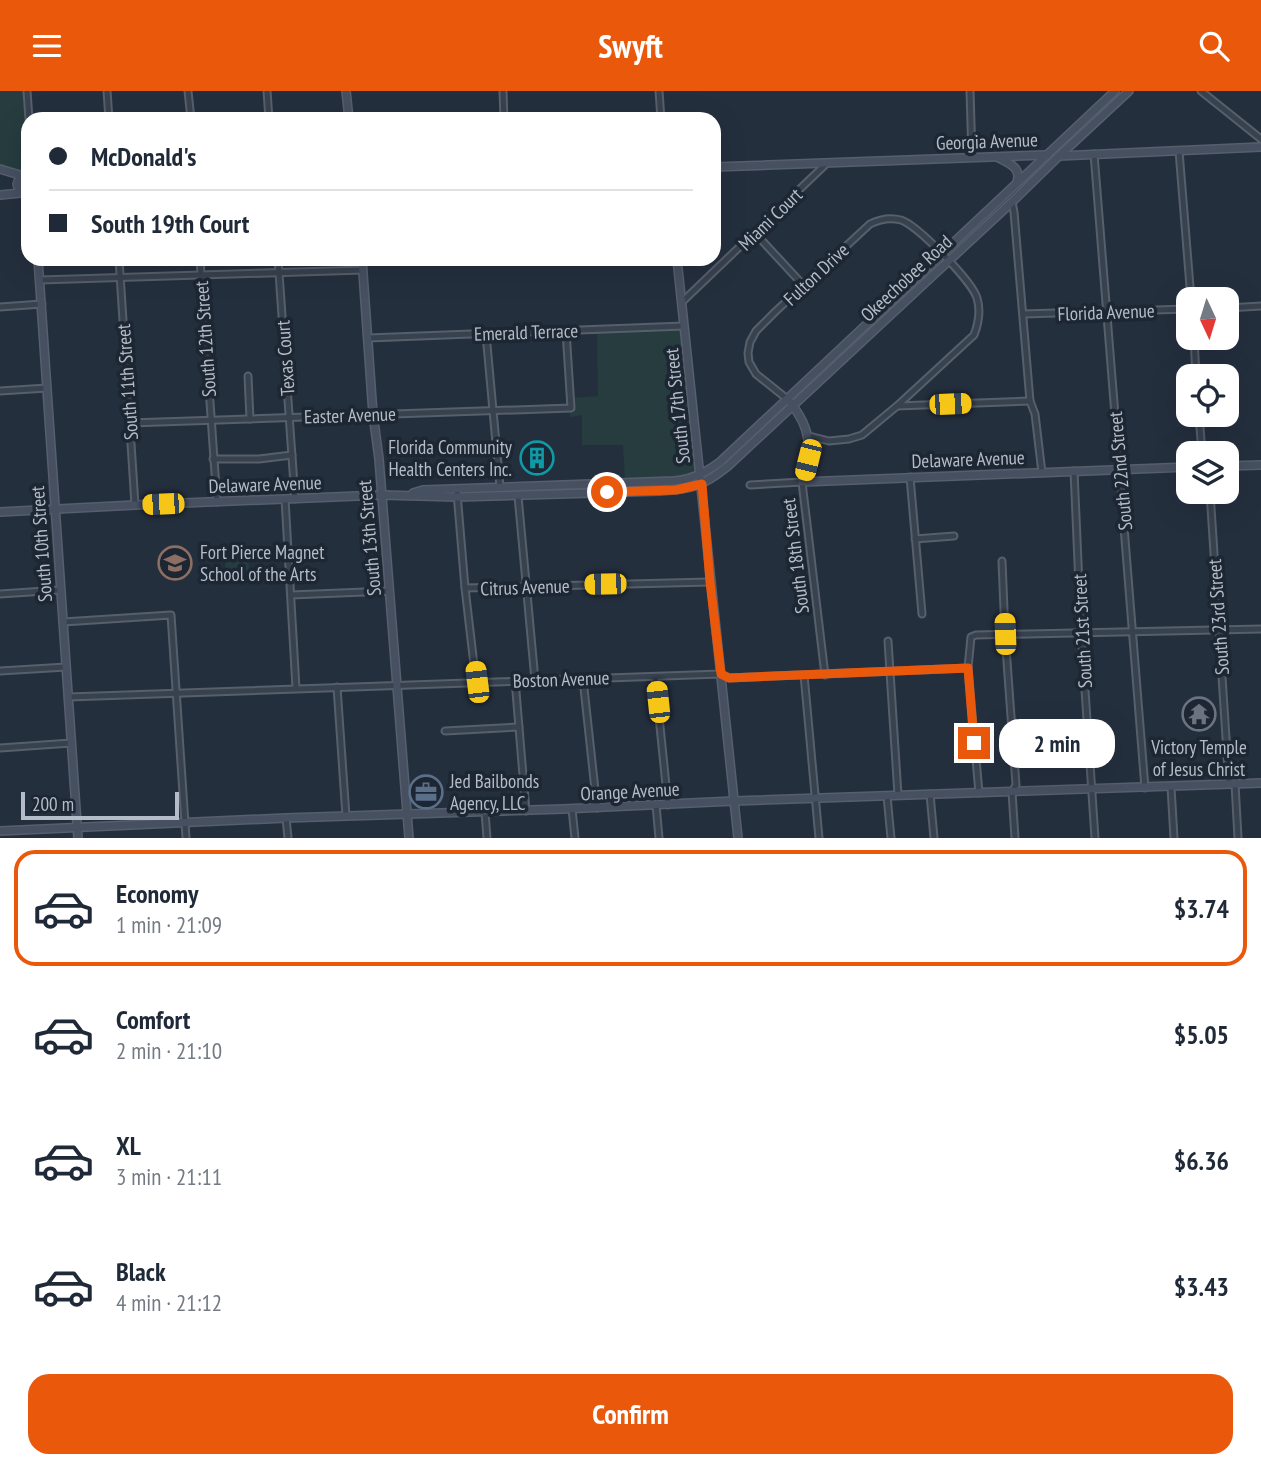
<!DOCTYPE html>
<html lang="en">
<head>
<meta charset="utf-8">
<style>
	body { margin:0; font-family:"PT Sans Narrow",sans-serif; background:#f2f2f3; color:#1f2937; height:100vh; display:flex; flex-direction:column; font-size:26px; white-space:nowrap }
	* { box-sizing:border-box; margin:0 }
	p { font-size:23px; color:#747a83 }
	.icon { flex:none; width:38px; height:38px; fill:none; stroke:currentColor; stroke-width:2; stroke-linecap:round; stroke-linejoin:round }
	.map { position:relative; height:747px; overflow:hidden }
	.drawer { display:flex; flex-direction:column; background:#fff; flex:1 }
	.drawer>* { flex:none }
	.guide { position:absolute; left:21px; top:21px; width:700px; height:154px; border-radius:21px; box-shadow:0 7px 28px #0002; display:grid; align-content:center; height:154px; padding:0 28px; background:#fff }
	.needle { width:46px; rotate:176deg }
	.fabs { position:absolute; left:1176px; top:196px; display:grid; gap:14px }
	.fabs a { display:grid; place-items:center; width:63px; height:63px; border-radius:14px; background:#fff; box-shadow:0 7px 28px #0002; font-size:35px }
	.scale { position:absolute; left:21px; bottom:18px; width:158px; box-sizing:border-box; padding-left:7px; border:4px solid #b4bcc9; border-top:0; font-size:19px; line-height:24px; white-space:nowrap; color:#b4bcc9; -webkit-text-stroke:5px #1d2633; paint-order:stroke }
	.end { position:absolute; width:32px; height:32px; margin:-16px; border:9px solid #ea580c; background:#fff; box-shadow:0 0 0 4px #fff }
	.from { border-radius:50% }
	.bubble { position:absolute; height:49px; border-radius:21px; background:#fff; box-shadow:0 7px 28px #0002; font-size:23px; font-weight:800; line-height:49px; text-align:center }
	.car { position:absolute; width:21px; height:42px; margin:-21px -10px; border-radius:9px; box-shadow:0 0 5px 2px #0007; background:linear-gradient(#f5c518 24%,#345 0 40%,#f5c518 0 76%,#345 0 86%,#f5c518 0) }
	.guide b { display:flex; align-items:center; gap:24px; height:66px; font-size:26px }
	.guide b+b { border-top:2px solid #e0e1e3 }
	.guide i { width:18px; height:18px; background:#1f2937 }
	ul { padding:12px 0 0; list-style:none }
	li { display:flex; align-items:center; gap:21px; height:116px; margin:0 14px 10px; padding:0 14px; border:4px solid transparent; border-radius:21px }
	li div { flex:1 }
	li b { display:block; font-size:26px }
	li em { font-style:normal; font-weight:800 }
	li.selected { border-color:#ea580c }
	li>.icon { width:63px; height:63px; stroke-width:1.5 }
	.cta { display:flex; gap:14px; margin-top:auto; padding:14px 28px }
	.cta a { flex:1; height:80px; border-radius:21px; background:#ea580c; color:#fff; font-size:28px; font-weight:800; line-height:80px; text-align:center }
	header { display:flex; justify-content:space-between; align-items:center; height:91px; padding:0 28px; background:#ea580c; color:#fff; font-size:32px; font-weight:800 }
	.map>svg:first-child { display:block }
</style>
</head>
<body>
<header><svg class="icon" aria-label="menu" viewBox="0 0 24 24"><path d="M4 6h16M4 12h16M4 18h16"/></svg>Swyft<svg class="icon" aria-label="search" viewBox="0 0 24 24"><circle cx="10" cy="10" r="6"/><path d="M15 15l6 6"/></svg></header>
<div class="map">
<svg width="1261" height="747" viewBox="0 0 1261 747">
	<rect width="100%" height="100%" fill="#242f3e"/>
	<g fill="#263c3f">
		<path d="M0,0h25c1,13 7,68 0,77 -6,7 -19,1 -25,-3z"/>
		<polygon points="682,238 691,340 697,378 696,382 674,387 625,389 623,354 582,354 582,324 570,326 570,320 574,320 573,307 598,305 597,242"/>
		<polygon points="248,464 250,487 226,489 225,466"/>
	</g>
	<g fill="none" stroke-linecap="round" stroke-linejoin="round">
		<defs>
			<g id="street">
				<polyline points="27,0 29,28"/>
				<polyline points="107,0 109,28"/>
				<polyline points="188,0 191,28"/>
				<polyline points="267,0 269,28"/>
				<polyline points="503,0 504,28"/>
				<polyline points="659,0 661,28"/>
				<polyline points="970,0 972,66"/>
				<polyline points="1201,0 1261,48"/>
				<polyline points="1179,60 1191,208"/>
				<polyline points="1094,63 1145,697"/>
				<polyline points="1012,111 1014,121 1030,310 1035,323 1042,382"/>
				<polyline points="755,142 804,195"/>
				<polyline points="119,168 135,414"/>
				<polyline points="200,168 217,411"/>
				<polyline points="278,168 295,408"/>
				<polyline points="40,189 363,179"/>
				<polyline points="682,211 826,73"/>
				<polyline points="0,216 42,213"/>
				<polyline points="1227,217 1261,215"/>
				<polyline points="1023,223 1188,218"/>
				<polyline points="486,243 500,396"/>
				<polyline points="368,247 684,235"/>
				<polyline points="1194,247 1196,285"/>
				<polyline points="248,285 250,328"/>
				<polyline points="0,300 47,297"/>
				<path d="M786,307l-30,-24 -7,-12 -1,-9 2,-11 6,-11 20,-20 94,-87c10,-5 20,-7 31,-4 16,5 71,61 76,78 4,13 2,24 -3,37l-77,71 -35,29 -13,4 -20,2 -20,-5"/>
				<polyline points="897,315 1030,310"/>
				<polyline points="1199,324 1202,362"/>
				<polyline points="130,332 571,317 566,240"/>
				<polyline points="213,368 259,368 292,364"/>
				<polyline points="1074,380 1081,540 1095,747"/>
				<polyline points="910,386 922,523"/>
				<polyline points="750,394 802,391 825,584"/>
				<polyline points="1210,401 1229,693"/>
				<polyline points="457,402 465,497 476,591"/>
				<polyline points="518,405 535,589"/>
				<polyline points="285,408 296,597"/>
				<polyline points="915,448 954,445"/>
				<polyline points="1002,470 1005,543 1016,694 1012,701 1015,747"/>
				<polyline points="465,497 710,491"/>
				<polyline points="0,503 60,499"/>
				<polyline points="291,504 389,500"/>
				<polyline points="63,531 171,524 186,747"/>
				<polyline points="888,550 898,704"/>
				<polyline points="0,580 66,576"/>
				<polyline points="804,584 819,747"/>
				<polyline points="655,586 668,714"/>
				<polyline points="583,588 597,717"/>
				<polyline points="515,589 526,720"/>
				<polyline points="337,596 346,725"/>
				<polyline points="68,606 721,583 729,587 968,577"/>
				<polyline points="445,640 519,636"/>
				<polyline points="0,657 71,652"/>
				<polyline points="1235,693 1238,747"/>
				<polyline points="1171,696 1174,747"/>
				<polyline points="979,702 968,577 971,546 976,544 1261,538"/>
				<polyline points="930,703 934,747"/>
				<polyline points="887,705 891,747"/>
				<polyline points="656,714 659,747"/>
				<polyline points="572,718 575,747"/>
				<polyline points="485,721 487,747"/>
				<polyline points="286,727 288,747"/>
			</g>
			<g id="secondary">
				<polyline points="346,0 349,28"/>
				<polyline points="1059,65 1261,56"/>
				<path d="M997,66c11,6 25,10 20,25"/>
				<polyline points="714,76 1047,64"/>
				<polyline points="0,78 23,85"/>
				<polyline points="28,85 20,86 17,93 19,100 28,104"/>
				<polyline points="0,104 21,102"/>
				<polyline points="38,168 78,747"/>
				<polyline points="362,168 373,323 379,368 409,747"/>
				<polyline points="677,168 738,747"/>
				<path d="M790,311c23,29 21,46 12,80l386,-15"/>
				<polyline points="1227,375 1261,374"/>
				<path d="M413,402l10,-3 251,-9c19,-2 31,-8 46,-19l395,-371"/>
				<path d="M0,421l135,-7 247,-10 75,2 203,-6c32,-2 43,-5 68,-25l284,-264 47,-46 70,-65"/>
				<polyline points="0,740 286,727 563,718 734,710 1261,692"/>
			</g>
		</defs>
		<use href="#street" stroke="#565f6c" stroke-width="9"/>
		<use href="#secondary" stroke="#565f6c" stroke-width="10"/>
		<use href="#street" stroke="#38414e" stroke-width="5"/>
		<use href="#secondary" stroke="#465061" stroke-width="7"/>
	</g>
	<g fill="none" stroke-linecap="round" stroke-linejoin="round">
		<polyline stroke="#ea580c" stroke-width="9" points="607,401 676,399 702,393 710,491 721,583 729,587 968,577 974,652"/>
	</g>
	<defs>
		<symbol id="building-ring" viewBox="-11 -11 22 22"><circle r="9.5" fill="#1d2633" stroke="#0f9aa8" stroke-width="1.5"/><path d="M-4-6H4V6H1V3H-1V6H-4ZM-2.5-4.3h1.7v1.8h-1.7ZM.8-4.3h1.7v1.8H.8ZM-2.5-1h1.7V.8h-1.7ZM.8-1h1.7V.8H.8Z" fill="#0f9aa8"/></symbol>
		<symbol id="school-ring" viewBox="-11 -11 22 22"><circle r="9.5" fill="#1d2633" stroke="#8d6e63" stroke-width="1.5"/><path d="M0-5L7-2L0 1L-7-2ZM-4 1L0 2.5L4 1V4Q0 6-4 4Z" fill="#8d6e63"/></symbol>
		<symbol id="temple-ring" viewBox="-11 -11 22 22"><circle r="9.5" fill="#1d2633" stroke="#6b7280" stroke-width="1.5"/><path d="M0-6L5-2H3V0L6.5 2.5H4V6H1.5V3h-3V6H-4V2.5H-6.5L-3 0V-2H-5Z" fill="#6b7280"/></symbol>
		<symbol id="office-ring" viewBox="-11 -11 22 22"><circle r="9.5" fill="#1d2633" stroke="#5c6f8a" stroke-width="1.5"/><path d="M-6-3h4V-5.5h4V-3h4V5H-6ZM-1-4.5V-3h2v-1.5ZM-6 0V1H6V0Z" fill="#5c6f8a"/></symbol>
	</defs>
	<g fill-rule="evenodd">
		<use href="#building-ring" x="518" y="348" width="38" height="38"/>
		<use href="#school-ring" x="156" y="453" width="38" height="38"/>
		<use href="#temple-ring" x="1180" y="604" width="38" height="38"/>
		<use href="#office-ring" x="407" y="682" width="38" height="38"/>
	</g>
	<g text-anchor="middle" stroke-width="7" stroke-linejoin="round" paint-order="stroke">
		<g font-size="19" fill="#b4bcc9" stroke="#1d2633">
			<text transform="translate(987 50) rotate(-2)" y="7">Georgia Avenue</text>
			<text transform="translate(770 128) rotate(-44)" y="7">Miami Court</text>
			<text transform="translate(816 183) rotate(-43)" y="7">Fulton Drive</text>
			<text transform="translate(906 187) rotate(-43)" y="7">Okeechobee Road</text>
			<text transform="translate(1106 221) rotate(-2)" y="7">Florida Avenue</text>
			<text transform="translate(526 241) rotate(-2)" y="7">Emerald Terrace</text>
			<text transform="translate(205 248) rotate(-94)" y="7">South 12th Street</text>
			<text transform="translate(285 267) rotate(-94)" y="7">Texas Court</text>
			<text transform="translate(127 291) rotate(-94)" y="7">South 11th Street</text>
			<text transform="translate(677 315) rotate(-96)" y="7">South 17th Street</text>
			<text transform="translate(350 324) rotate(-2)" y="7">Easter Avenue</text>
			<text transform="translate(968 368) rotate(-2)" y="7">Delaware Avenue</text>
			<text transform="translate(1120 380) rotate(-95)" y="7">South 22nd Street</text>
			<text transform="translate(265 393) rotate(-2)" y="7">Delaware Avenue</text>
			<text transform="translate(369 447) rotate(-95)" y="7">South 13th Street</text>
			<text transform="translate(41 453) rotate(-94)" y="7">South 10th Street</text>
			<text transform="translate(795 465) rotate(-97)" y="7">South 18th Street</text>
			<text transform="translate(525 496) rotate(-2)" y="7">Citrus Avenue</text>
			<text transform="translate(1218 526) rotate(-94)" y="7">South 23rd Street</text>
			<text transform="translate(1082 540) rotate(-93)" y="7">South 21st Street</text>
			<text transform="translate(561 588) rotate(-2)" y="7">Boston Avenue</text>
			<text transform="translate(630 700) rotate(-3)" y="7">Orange Avenue</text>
		</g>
		<g font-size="19" fill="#b4bcc9" stroke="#1d2633" text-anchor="start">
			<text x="512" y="363" text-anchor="end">Florida Community<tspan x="512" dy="22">Health Centers Inc.</tspan></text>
			<text x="200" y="468">Fort Pierce Magnet<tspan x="200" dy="22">School of the Arts</tspan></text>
			<text x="1199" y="663" text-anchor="middle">Victory Temple<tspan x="1199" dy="22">of Jesus Christ</tspan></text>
			<text x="450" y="697">Jed Bailbonds<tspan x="450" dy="22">Agency, LLC</tspan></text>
		</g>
	</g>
</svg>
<div class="fabs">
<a><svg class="needle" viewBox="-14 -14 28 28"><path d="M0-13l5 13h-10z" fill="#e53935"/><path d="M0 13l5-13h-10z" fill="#747a83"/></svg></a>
<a><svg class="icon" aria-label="locate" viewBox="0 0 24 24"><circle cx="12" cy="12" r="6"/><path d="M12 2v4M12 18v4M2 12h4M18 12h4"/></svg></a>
<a><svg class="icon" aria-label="layers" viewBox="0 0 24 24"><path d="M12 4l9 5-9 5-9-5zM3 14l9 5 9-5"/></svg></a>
</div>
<div class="scale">200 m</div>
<i class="end from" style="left:607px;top:401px"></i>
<i class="end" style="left:974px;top:652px"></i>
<div class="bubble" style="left:999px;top:628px;width:116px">2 min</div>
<i class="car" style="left:950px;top:313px;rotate:88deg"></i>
<i class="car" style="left:808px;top:369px;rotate:194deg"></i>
<i class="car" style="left:163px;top:413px;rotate:268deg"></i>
<i class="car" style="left:605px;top:493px;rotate:269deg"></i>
<i class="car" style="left:1005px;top:543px;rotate:358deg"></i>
<i class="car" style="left:477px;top:591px;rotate:353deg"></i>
<i class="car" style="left:658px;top:611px;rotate:354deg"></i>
<div class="guide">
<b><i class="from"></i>McDonald's</b>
<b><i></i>South 19th Court</b>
</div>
</div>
<section class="drawer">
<ul>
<li class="selected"><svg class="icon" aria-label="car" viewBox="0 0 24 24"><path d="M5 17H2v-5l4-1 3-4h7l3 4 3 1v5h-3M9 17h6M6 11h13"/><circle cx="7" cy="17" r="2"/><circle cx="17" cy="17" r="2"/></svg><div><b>Economy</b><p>1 min · 21:09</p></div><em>$3.74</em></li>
<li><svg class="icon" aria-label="car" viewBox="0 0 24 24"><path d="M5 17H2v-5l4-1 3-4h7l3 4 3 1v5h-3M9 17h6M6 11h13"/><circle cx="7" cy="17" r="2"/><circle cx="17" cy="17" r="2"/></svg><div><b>Comfort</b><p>2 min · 21:10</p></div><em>$5.05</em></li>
<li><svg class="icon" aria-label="car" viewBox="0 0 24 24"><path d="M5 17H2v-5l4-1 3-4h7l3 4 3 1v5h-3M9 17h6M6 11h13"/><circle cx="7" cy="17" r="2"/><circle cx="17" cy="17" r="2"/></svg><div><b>XL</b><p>3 min · 21:11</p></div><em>$6.36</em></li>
<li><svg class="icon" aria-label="car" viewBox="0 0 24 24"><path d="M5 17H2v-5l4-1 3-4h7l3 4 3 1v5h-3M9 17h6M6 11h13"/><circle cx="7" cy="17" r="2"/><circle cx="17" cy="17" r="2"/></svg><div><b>Black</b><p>4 min · 21:12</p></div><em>$3.43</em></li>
</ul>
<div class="cta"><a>Confirm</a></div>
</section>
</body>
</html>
